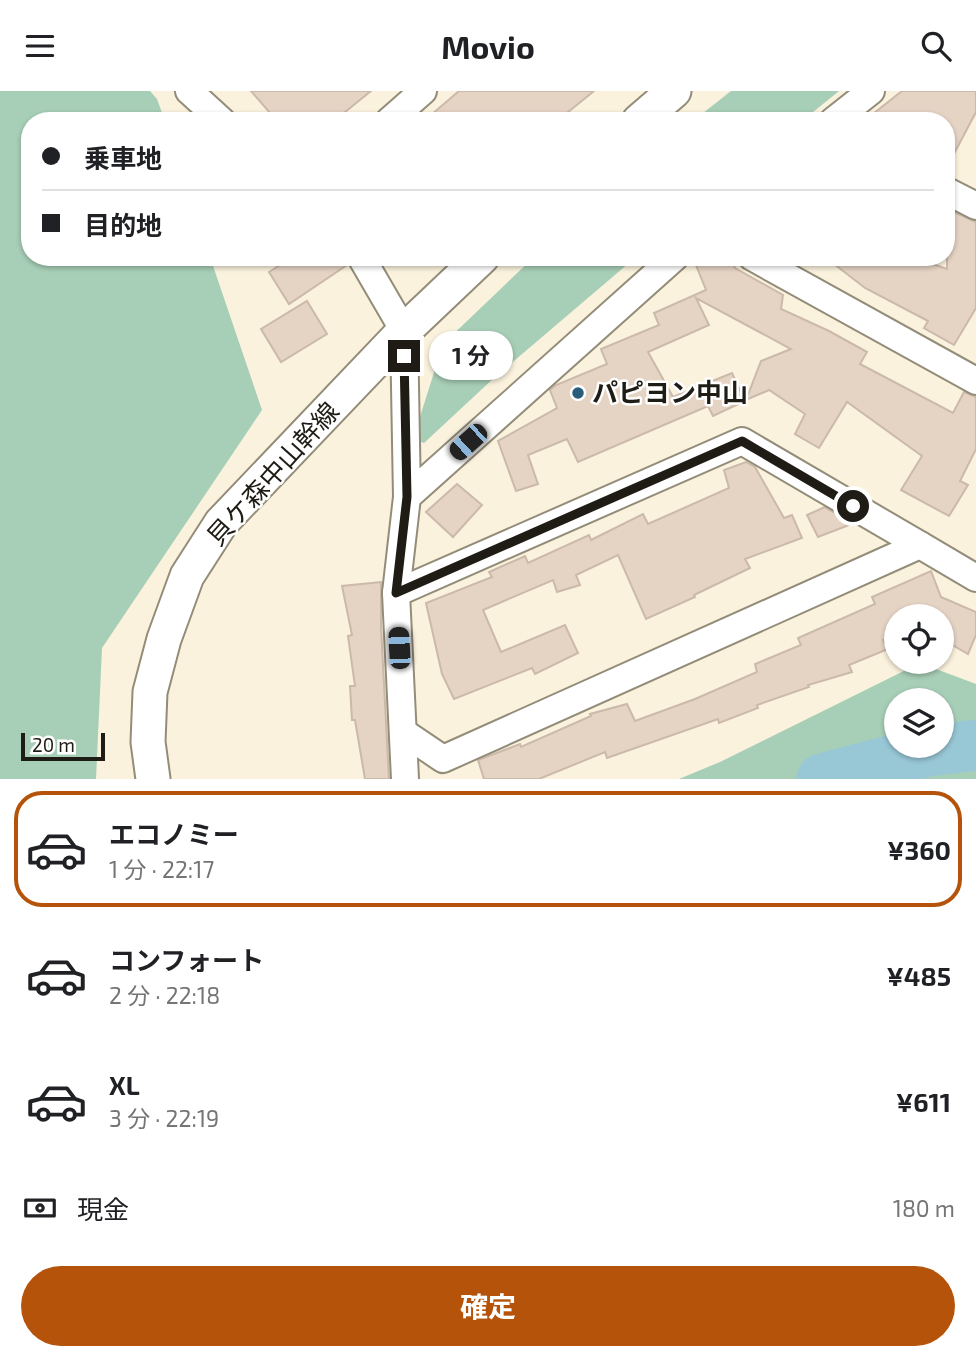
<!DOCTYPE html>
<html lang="ja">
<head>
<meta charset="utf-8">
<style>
	body { margin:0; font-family:"Exo 2","Noto Sans JP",sans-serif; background:#f6f6f6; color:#202124; height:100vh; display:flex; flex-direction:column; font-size:26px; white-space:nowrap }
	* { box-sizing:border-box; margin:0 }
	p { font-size:23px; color:#757577 }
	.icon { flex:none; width:38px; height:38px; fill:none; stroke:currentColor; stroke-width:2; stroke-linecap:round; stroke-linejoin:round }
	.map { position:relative; height:688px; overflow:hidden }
	.panel { display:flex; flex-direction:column; background:#fff; flex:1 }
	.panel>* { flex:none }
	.banner { position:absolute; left:21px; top:21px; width:934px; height:154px; border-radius:28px; box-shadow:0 2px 5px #0004; display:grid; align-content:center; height:154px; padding:0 21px; background:#fff }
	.buttons { position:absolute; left:884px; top:513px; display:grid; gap:14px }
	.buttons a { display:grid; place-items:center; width:70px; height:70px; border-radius:50%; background:#fff; box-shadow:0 2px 5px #0004; font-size:35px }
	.scale { position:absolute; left:21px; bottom:18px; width:84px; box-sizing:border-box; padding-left:7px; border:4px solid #1e1c14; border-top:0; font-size:19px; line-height:24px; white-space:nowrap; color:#1e1c14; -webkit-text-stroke:5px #fff; paint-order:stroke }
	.end { position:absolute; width:32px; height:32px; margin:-16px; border:9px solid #1e1c14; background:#fff; box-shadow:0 0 0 4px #fff }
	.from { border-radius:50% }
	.bubble { position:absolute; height:49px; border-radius:24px; background:#fff; box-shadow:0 2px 5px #0004; font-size:23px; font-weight:700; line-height:49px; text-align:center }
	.car { position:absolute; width:21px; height:42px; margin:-21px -10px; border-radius:9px; box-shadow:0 0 5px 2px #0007; background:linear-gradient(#222 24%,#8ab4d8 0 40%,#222 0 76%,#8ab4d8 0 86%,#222 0) }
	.banner b { display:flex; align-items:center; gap:24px; height:66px; font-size:26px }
	.banner b+b { border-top:2px solid #e0e0e0 }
	.banner i { width:18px; height:18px; background:#202124 }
	ul { padding:12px 0 0; list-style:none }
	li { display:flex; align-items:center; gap:21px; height:116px; margin:0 14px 10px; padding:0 7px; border:4px solid transparent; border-radius:28px }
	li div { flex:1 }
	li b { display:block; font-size:26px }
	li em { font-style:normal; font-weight:700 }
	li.active { border-color:#b45309 }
	li>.icon { width:63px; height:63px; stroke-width:1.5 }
	.pay { display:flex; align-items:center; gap:18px; height:77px; padding:0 21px; font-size:26px }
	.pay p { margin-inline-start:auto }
	.cta { display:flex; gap:14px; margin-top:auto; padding:14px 21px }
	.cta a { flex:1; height:80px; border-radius:42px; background:#b45309; color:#fff; font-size:28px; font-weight:700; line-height:80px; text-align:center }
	header { display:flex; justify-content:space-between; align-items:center; height:91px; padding:0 21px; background:#fff; font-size:32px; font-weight:700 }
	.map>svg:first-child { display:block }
</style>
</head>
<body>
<header><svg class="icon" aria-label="menu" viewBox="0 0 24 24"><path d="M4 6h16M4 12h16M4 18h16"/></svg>Movio<svg class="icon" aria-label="search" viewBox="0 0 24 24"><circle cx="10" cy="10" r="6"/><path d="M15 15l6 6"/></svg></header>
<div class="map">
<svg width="976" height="688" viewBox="0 0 976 688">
	<rect width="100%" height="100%" fill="#faf2dd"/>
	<g fill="#a7ceb6" fill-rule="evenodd">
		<polygon points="0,0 150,0 157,8 165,30 30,30 30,166 210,166 262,319 102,557 96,688 0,688"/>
		<polygon points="731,0 839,0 802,30 693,30"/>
		<polygon points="534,166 636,166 495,286 424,352 413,348 443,253"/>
		<path d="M920,572l56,21v95h-297l41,-17zM896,609h46v45h-46z"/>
	</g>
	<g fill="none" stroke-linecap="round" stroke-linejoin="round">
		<polyline stroke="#98c7d6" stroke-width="51" points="822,688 928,660 976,654"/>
	</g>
	<g fill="#e5d3c4" stroke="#cbb9aa" stroke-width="2">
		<polygon points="251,0 371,0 334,30 277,30"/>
		<polygon points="459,0 594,0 557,30 424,30"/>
		<polygon points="902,0 976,0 976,21 947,76 947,30 864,30"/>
		<polygon points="947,118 976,131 976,217 954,254 924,237 928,230 865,197 825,166 912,166 947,178"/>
		<polygon points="293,166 345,166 347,174 289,213 269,181"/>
		<polygon points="714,166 730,166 735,177 783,204 781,218 829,240 867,261 860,273 953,322 964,301 976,306 976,358 960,390 968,394 949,425 901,399 922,365 847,311 819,357 795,343 805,323 769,299 746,309 761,270 791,258 696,207 709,234 648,261 673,306 732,282 745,310 713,325 708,315 578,371 567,348 528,364 538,393 516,400 498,350 557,317 550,299 556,294 607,273 601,258 659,234 654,222 706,199 696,174"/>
		<polygon points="307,210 327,243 281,271 261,238"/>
		<polygon points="746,371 755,376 784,427 792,424 802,447 745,468 750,477 694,504 695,506 646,528 618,464 576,484 580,494 557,501 553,489 483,519 501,561 565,534 578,562 535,583 532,577 454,608 442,583 426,512 492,486 489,481 525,465 528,472 589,444 591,449 643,423 648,433 729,397 724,379"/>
		<polygon points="457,393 482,414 453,446 426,421"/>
		<polygon points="825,416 844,428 849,434 818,446 807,424"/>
		<polygon points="931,480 941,506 976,521 976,544 968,563 942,548 942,525 896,525 896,541 883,549 888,558 849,574 852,581 808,594 809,596 757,614 758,617 719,632 718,628 607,667 605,661 539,688 484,688 478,669 520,653 521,656 591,625 590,623 627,613 635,630 695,608 757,581 755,573 801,554 798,547 875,513 872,506"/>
		<polygon points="381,491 381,536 389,688 365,688 355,629 352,629 350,595 355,595 348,545 352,544 342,495"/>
	</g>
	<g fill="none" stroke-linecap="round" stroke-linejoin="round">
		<defs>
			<g id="minor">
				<polyline points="189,0 222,30"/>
				<polyline points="389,30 423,0"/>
				<polyline points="833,30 871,0"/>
				<polyline points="947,100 976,115"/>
				<polyline points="361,166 404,240 407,406 396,502 405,688"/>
				<polyline points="752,166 976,290"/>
				<polyline points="407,406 675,166"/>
				<polyline points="396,502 742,350 920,454"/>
				<polyline points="403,641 443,668 920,454 976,487"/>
			</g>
			<g id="tertiary">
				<polyline points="639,30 674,0"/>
				<polyline points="153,688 148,651 150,601 164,548 187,485 221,432 404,240 482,166"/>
			</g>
		</defs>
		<use href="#minor" stroke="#938c79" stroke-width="30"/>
		<use href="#tertiary" stroke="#938c79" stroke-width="37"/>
		<use href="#minor" stroke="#fff" stroke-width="26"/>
		<use href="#tertiary" stroke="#fff" stroke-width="33"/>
	</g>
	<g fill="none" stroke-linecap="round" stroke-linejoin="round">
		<polyline stroke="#1e1c14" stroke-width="9" points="404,265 407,406 396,502 742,350 853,415"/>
	</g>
	<circle fill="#295d79" stroke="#fff" stroke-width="2.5" cx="578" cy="302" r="7"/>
	<g text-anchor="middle" stroke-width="5" stroke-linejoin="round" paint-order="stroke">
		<g font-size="26" font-weight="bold" fill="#1e1c14" stroke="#fff" text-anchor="start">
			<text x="592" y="311">パピヨン中山</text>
		</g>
		<g font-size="26" fill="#1e1c14" stroke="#fff">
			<text transform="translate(273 383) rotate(-48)" y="9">貝ケ森中山幹線</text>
		</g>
	</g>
</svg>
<div class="buttons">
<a><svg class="icon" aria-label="locate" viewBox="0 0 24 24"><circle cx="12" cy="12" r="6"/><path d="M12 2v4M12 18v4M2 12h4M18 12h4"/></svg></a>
<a><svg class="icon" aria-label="layers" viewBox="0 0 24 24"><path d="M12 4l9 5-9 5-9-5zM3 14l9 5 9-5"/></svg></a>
</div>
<div class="scale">20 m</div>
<i class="end from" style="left:853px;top:415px"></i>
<i class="end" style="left:404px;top:265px"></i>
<div class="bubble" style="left:429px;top:240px;width:84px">1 分</div>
<i class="car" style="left:468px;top:351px;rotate:228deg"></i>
<i class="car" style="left:399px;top:557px;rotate:357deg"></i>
<div class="banner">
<b><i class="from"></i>乗車地</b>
<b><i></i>目的地</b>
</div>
</div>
<section class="panel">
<ul>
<li class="active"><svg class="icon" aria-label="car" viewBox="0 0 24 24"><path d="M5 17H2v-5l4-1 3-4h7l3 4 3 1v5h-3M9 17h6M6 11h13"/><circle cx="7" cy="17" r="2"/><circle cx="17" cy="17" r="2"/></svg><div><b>エコノミー</b><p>1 分 · 22:17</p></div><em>¥360</em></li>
<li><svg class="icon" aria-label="car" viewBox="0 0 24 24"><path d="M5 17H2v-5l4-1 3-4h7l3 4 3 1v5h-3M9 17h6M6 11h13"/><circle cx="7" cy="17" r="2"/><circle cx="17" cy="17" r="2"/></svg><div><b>コンフォート</b><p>2 分 · 22:18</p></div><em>¥485</em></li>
<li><svg class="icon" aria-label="car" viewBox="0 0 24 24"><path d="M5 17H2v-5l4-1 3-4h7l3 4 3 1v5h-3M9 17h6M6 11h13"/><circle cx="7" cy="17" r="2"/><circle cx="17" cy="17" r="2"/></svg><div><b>XL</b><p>3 分 · 22:19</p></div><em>¥611</em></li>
</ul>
<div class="pay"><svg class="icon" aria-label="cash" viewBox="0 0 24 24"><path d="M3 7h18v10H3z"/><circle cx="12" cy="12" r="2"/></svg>現金<p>180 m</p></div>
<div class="cta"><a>確定</a></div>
</section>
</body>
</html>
